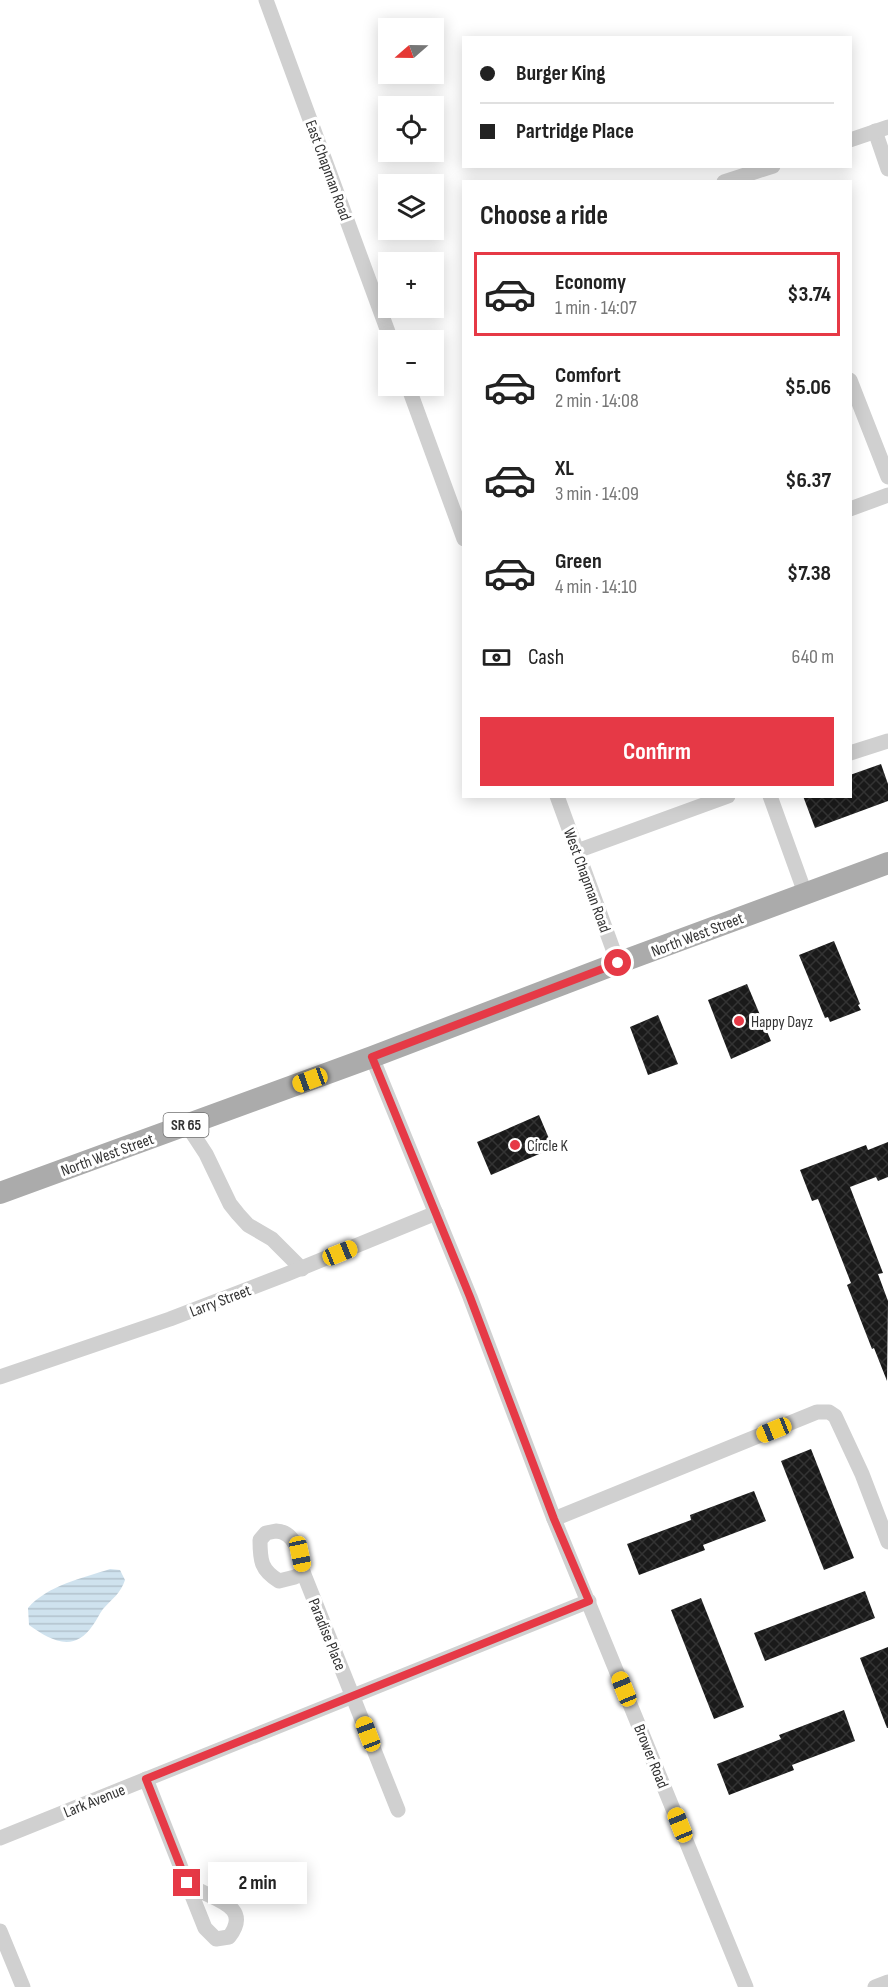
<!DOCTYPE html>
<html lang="en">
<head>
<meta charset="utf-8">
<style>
	body { margin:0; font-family:"Sofia Sans Condensed",sans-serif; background:#f6f6f6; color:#222; height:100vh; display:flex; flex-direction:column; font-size:22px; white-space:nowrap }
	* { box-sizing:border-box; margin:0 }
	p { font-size:20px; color:#767676 }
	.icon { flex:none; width:33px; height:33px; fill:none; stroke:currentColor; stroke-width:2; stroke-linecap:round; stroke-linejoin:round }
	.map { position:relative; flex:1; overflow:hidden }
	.drawer { position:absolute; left:462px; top:180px; width:390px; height:618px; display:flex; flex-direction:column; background:#fff; border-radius:0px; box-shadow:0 3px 15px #0003 }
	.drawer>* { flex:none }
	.hud { position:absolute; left:462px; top:36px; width:390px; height:132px; border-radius:0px; box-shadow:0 3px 15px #0003; display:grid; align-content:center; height:132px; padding:0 18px; background:#fff }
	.needle { width:39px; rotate:250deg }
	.fabs { position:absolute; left:378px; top:18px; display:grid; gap:12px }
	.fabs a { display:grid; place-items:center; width:66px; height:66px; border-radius:0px; background:#fff; box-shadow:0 3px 15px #0003; font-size:30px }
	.end { position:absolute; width:27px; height:27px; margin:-14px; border:8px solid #e63946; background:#fff; box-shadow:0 0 0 3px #fff }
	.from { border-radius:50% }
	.bubble { position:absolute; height:42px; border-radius:0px; background:#fff; box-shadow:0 3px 15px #0003; font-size:20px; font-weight:700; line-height:42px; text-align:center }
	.car { position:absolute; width:18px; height:36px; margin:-18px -9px; border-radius:8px; box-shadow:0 0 4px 2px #0007; background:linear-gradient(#f5c518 24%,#345 0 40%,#f5c518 0 76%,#345 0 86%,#f5c518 0) }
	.hud b { display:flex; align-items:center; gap:21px; height:57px; font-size:22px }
	.hud b+b { border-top:2px solid #e0e0e0 }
	.hud i { width:15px; height:15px; background:#222 }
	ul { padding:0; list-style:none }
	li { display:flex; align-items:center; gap:18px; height:84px; margin:0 12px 9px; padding:0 6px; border:3px solid transparent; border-radius:0px }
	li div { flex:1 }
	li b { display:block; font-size:22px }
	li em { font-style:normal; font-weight:700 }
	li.current { border-color:#e63946 }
	li>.icon { width:54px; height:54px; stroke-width:1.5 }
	h2 { padding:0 18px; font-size:27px; line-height:72px }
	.pay { display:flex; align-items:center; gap:15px; height:66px; padding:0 18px; font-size:22px }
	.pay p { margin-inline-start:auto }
	.button { display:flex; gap:12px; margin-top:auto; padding:12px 18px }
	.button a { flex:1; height:69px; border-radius:0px; background:#e63946; color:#fff; font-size:24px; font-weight:700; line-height:69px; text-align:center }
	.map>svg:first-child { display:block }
</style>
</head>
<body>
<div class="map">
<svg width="888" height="1987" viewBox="0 0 888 1987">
	<defs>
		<pattern id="water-rules" width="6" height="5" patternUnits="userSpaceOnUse" patternTransform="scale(1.5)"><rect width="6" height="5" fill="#cfe2ee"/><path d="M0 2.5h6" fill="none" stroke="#b2c2cd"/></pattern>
		<pattern id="building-cross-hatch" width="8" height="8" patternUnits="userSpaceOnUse" patternTransform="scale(1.5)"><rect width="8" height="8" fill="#1a1a1a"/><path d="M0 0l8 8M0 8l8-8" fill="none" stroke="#333"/></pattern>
	</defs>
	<rect width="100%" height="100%" fill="#fff"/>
	<path fill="url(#water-rules)" d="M110,1569l10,1 5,10c-4,13 -13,19 -22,29 -4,5 -6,11 -10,16 -19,29 -43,15 -64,0l-1,-17c20,-23 55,-30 82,-39z"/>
	<g fill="url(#building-cross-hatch)">
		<polygon points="881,764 888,784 888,801 815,828 803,796 850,796 850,775"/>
		<polygon points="834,941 860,1004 858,1005 861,1010 830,1022 828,1017 825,1018 799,955"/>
		<polygon points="747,984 771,1041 731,1059 708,1000"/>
		<polygon points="658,1015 678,1064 648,1075 630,1027"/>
		<polygon points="539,1115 553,1148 491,1175 477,1142"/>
		<polygon points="888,1142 888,1177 878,1181 876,1177 850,1187 883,1273 878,1274 888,1301 887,1381 874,1348 872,1349 847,1285 851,1283 818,1199 812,1201 800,1170 866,1145 868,1150"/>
		<polygon points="811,1449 854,1558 824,1570 781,1461"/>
		<polygon points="754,1491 766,1521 703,1545 705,1550 639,1575 627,1544 691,1520 690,1515"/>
		<polygon points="865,1591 875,1618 765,1661 754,1633"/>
		<polygon points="701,1598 744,1707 714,1719 671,1610"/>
		<polygon points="888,1647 888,1728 887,1728 860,1658"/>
		<polygon points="844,1710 855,1741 792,1765 794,1770 729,1795 717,1764 781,1739 779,1735"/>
	</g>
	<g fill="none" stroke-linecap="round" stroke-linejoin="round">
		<g stroke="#d0d0d0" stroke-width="15">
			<polyline points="266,0 391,340"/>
			<polyline points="875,131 888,169"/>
			<polyline points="850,140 888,127"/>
			<polyline points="724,182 773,166"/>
			<polyline points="850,380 888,477"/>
			<polyline points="408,386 464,539"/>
			<polyline points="850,509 888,495"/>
			<polyline points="850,753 888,741"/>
			<polyline points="557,796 618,963"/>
			<polyline points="770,796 805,893"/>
			<polyline points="577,851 728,796"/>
			<polyline points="372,1057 470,1297 554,1519 746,1987"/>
			<polyline points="187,1125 206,1154 230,1204 238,1214 248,1225 272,1239 302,1269"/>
			<polyline points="0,1377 170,1319 287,1274 436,1213"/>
			<polyline points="554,1519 817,1412 829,1412 835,1416 862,1474 888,1542"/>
			<path d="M276,1531c20,1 24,24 27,41l-8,5 -16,4c-18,-11 -19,-20 -19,-41l6,-7z"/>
			<polyline points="303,1572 398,1810"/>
			<path d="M146,1779l41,104c19,16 68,20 42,54l-13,2 -11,-11 -18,-45"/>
			<polyline points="0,1838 589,1601"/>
			<polyline points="0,1931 23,1987"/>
			<polyline points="875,1987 888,1982"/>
		</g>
		<polyline stroke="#ababab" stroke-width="22" points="0,1193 372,1057 618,963 888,863"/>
	</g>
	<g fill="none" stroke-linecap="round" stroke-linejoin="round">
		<polyline stroke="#e63946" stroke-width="8" points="187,1883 146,1779 589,1601 554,1519 470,1297 372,1057 618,963"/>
	</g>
	<g fill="#e63946" stroke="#fff" stroke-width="2">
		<circle cx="739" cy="1021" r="6"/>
		<circle cx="515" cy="1145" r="6"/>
	</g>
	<g text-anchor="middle" stroke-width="6" stroke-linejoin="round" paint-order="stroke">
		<rect fill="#fff" stroke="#707070" stroke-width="1.5" x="163.5" y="1113" width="45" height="24" rx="4.5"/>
		<g font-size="15" font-weight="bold" fill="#333">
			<text x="186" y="1130">SR 65</text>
		</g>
		<g font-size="16" fill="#333" stroke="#fff">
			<text transform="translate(329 170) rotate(70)" y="6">East Chapman Road</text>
			<text transform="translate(588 880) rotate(70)" y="6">West Chapman Road</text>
			<text transform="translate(697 934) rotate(-21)" y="6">North West Street</text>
			<text transform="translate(107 1154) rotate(-20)" y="6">North West Street</text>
			<text transform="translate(220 1300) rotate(-21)" y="6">Larry Street</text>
			<text transform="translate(328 1634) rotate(68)" y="6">Paradise Place</text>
			<text transform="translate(652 1756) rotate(68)" y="6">Brower Road</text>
			<text transform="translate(94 1800) rotate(-22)" y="6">Lark Avenue</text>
		</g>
		<g font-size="16" fill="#333" stroke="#fff" text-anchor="start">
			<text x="751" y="1027">Happy Dayz</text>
			<text x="527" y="1151">Circle K</text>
		</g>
	</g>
</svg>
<div class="fabs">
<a><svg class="needle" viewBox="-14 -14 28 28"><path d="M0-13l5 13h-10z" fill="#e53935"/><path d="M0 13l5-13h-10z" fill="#767676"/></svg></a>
<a><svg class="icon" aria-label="locate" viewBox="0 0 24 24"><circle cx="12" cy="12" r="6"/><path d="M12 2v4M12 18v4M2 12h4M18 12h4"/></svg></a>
<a><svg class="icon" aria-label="layers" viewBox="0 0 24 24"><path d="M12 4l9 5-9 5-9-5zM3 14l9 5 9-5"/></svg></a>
<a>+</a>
<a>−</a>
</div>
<i class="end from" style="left:618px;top:963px"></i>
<i class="end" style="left:187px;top:1883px"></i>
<div class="bubble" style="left:208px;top:1862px;width:99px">2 min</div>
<i class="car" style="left:310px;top:1080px;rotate:250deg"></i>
<i class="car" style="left:340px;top:1253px;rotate:68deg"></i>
<i class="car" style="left:774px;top:1430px;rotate:248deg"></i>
<i class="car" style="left:300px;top:1554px;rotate:168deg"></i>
<i class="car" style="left:624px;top:1689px;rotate:338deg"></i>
<i class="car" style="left:368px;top:1734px;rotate:339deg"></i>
<i class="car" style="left:680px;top:1825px;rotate:338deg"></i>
<div class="hud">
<b><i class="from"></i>Burger King</b>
<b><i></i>Partridge Place</b>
</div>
<section class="drawer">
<h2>Choose a ride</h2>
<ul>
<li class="current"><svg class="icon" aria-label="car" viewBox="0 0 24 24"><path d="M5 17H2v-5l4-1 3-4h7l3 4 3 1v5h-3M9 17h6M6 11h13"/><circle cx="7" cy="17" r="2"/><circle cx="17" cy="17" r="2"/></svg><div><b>Economy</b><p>1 min · 14:07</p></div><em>$3.74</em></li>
<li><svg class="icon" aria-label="car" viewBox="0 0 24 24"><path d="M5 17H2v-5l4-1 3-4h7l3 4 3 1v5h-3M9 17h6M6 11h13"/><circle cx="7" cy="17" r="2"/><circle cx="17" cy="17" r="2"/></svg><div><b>Comfort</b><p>2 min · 14:08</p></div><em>$5.06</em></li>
<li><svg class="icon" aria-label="car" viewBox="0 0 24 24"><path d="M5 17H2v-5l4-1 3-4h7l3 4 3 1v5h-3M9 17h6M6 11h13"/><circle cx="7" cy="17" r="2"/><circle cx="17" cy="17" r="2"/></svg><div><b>XL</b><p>3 min · 14:09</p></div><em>$6.37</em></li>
<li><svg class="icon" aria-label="car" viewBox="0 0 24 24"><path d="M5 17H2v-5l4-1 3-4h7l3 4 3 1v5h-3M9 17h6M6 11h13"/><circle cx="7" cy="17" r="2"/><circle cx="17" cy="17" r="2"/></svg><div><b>Green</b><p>4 min · 14:10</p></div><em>$7.38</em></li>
</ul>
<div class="pay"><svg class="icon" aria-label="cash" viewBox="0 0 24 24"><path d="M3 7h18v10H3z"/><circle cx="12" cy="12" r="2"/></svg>Cash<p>640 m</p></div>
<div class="button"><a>Confirm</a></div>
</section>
</div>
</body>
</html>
